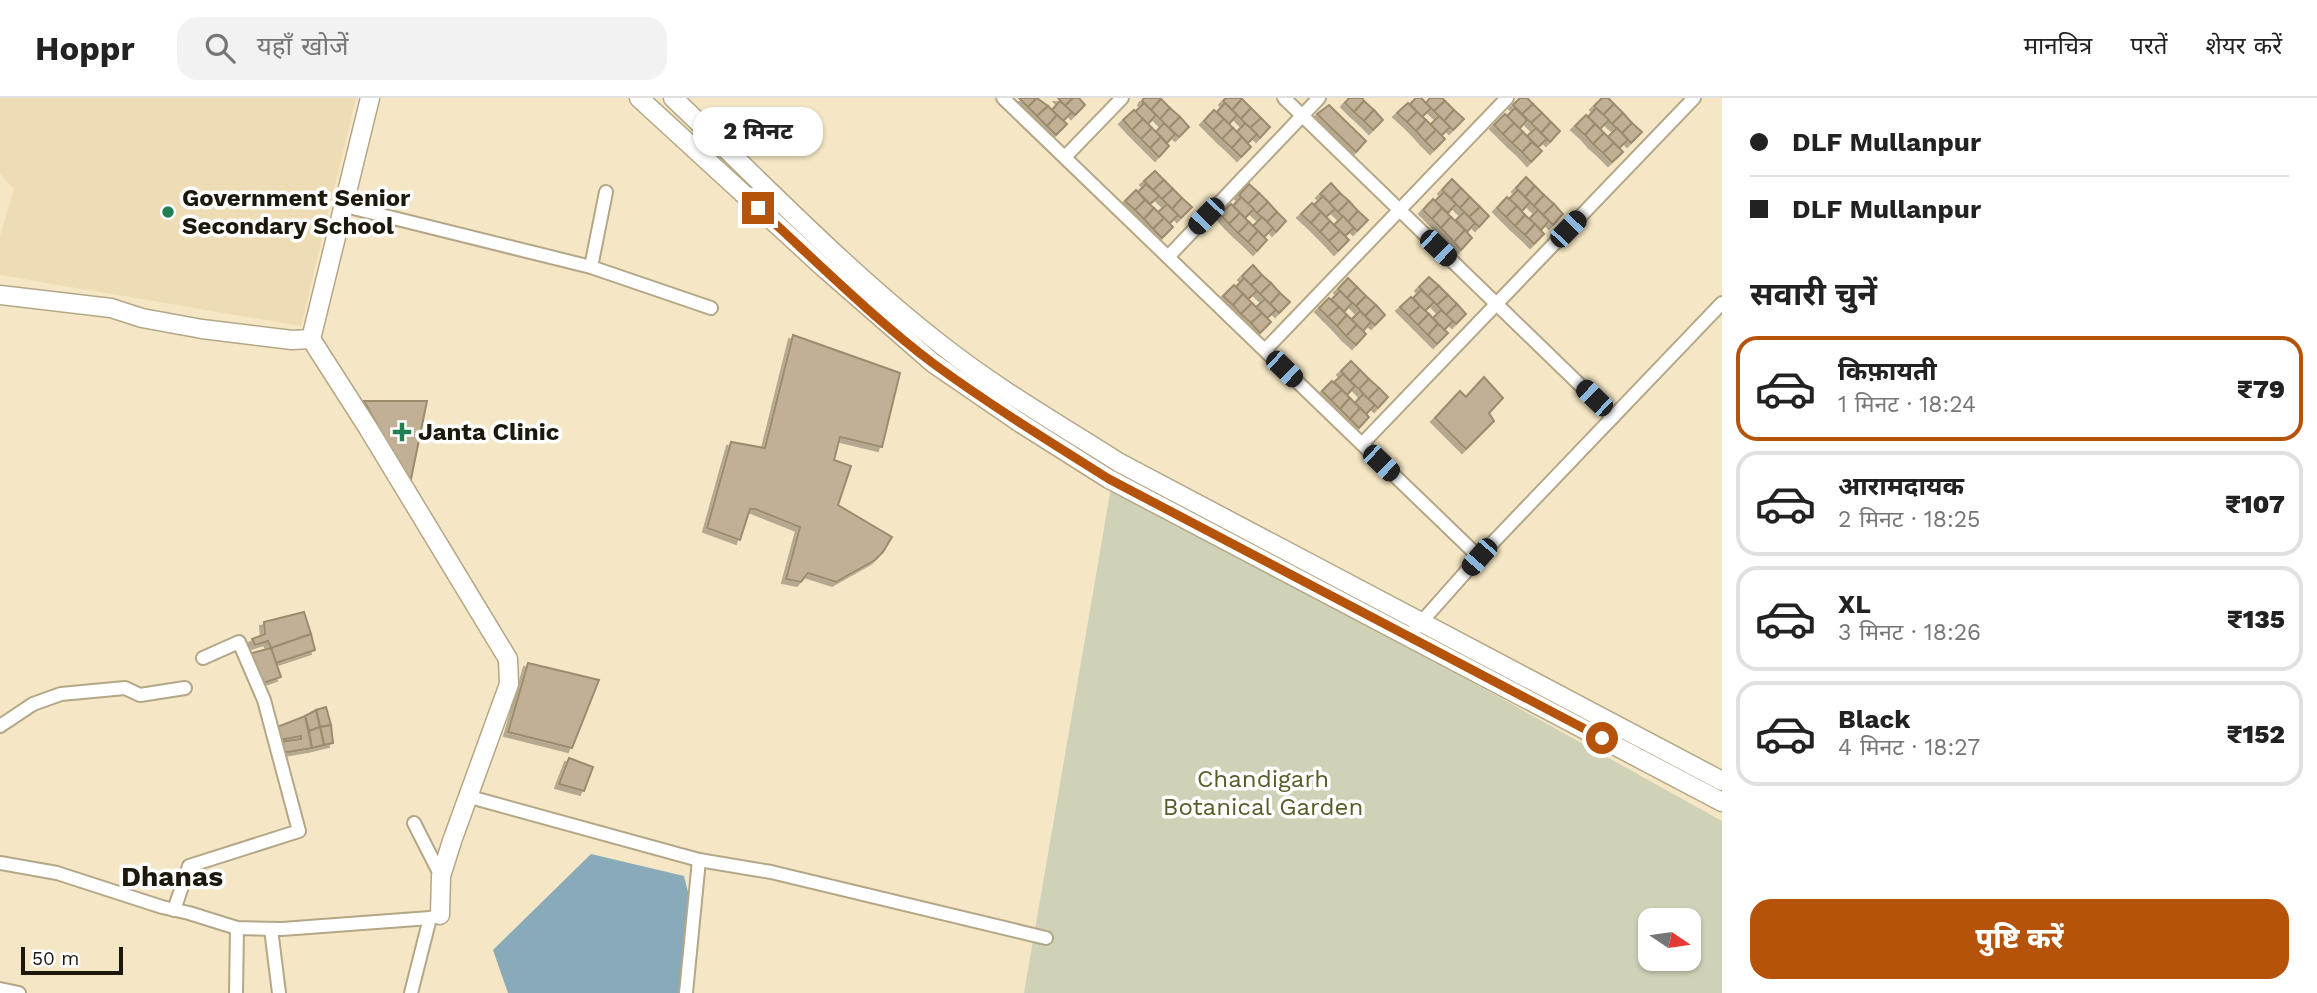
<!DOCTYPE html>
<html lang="hi">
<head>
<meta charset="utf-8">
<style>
	body { margin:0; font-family:"Work Sans","Noto Sans Devanagari",sans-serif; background:#f2f2f2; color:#222; height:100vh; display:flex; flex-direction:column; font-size:26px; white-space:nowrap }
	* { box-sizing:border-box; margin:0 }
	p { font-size:23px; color:#767676 }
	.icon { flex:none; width:38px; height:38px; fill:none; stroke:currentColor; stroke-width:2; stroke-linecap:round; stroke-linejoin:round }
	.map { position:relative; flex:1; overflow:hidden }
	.drawer { display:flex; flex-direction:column; background:#fff; width:595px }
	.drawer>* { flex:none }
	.top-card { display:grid; align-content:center; height:154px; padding:0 28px; background:#fff }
	.needle { width:46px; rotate:103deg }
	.controls { position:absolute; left:1638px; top:810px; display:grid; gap:14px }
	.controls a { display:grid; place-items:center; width:63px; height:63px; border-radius:14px; background:#fff; box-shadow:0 2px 5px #0004; font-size:35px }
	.scale { position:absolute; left:21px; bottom:18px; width:102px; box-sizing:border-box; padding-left:7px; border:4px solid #1d180c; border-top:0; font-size:19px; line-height:24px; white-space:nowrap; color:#1d180c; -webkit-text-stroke:5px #fff; paint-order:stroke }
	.end { position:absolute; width:32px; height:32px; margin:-16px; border:9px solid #b45309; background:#fff; box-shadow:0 0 0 4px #fff }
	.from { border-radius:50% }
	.bubble { position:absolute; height:49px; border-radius:21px; background:#fff; box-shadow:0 2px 5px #0004; font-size:23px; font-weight:800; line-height:49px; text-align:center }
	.car { position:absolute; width:21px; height:42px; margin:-21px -10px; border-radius:9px; box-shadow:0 0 5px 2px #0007; background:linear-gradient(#222 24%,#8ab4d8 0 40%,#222 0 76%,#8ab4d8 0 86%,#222 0) }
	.top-card b { display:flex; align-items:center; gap:24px; height:66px; font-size:26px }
	.top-card b+b { border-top:2px solid #e0e0e0 }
	.top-card i { width:18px; height:18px; background:#222 }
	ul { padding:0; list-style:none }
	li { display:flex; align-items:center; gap:21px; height:105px; margin:0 14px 10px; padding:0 14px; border:4px solid #e0e0e0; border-radius:21px }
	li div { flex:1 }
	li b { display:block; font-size:26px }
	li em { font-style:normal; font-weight:800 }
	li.active { border-color:#b45309 }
	li>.icon { width:63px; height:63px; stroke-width:1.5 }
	h2 { padding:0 28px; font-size:32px; line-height:84px }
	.action { display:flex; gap:14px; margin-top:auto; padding:14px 28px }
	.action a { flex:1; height:80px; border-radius:21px; background:#b45309; color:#fff; font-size:28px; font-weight:800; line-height:80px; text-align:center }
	header { display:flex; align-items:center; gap:42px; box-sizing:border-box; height:98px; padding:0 35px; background:#fff; border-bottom:2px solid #e0e0e0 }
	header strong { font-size:33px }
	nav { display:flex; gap:38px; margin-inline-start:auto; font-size:24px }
	.search { width:490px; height:63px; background:#f2f2f2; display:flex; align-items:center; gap:18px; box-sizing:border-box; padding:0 24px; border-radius:21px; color:#767676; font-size:26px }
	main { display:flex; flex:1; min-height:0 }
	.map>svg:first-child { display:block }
</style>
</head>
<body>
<header>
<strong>Hoppr</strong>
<div class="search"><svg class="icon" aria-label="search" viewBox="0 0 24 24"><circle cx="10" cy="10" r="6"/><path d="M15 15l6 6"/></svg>यहाँ खोजें</div>
<nav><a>मानचित्र</a><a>परतें</a><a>शेयर करें</a></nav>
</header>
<main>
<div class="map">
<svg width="1722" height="895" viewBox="0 0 1722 895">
	<defs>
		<filter id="shadow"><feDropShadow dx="-4" dy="4" stdDeviation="0" flood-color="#0004"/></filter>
	</defs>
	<rect width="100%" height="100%" fill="#f5e7c5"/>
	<polygon fill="#eeddb4" points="0,0 356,0 301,228 0,177 0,138 14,91 0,76"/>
	<path fill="#d0d2b8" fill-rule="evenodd" d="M1112,384l610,339v172h-698zM1650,822h39v39h-39z"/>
	<polygon fill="#89abb9" points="591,756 684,778 696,826 678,895 508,895 493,852"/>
	<g fill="#c1b095" stroke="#9d8b6e" stroke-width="2" filter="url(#shadow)">
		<polygon points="1019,0 1037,0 1028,9"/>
		<polygon points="1037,0 1048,8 1037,18 1028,9"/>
		<polygon points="1058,0 1073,0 1065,8"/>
		<polygon points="1073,0 1079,0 1085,7 1075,17 1065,8"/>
		<polygon points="1144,0 1160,0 1161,1 1151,12 1142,3"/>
		<polygon points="1226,0 1241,0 1242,1 1232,12 1223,3"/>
		<polygon points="1349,0 1362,0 1364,3 1354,14 1345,5"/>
		<polygon points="1416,0 1421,0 1431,10 1422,19 1410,6"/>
		<polygon points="1430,0 1442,0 1445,3 1434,13 1426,5"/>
		<polygon points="1520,0 1527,0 1533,6 1522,16 1513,7"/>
		<polygon points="1602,0 1608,0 1614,6 1603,17 1594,8"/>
		<polygon points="1161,1 1170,10 1160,21 1151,12"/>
		<polygon points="1242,1 1251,10 1241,21 1232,12"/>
		<polygon points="1060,3 1072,14 1063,23 1052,12"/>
		<polygon points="1364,3 1374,12 1364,23 1354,14"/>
		<polygon points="1445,3 1454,12 1444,23 1434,13"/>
		<polygon points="1144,5 1156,17 1148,26 1135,14"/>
		<polygon points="1225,5 1237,17 1229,26 1217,14"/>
		<polygon points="1408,5 1417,14 1407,24 1397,15"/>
		<polygon points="1533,6 1542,15 1531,25 1522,16"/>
		<polygon points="1614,6 1623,15 1612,26 1603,17"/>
		<polygon points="1329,7 1366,43 1356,54 1317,16"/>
		<polygon points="1048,8 1057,17 1047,28 1037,18"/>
		<polygon points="1170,10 1180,19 1169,30 1160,21"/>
		<polygon points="1251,10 1261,20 1250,30 1241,21"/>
		<polygon points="1515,10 1527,22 1519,31 1507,18"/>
		<polygon points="1596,10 1609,22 1600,31 1588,19"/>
		<polygon points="1134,12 1143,21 1132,32 1123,22"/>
		<polygon points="1214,12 1224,21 1213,32 1204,23"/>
		<polygon points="1374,12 1383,22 1373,32 1364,23"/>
		<polygon points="1454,12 1464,21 1453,32 1444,23"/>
		<polygon points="1417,14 1426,22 1416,33 1407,24"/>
		<polygon points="1542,15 1551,24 1541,35 1531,25"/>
		<polygon points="1623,15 1632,25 1622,35 1612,26"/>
		<polygon points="1505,16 1514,25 1503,36 1494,27"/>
		<polygon points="1057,17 1067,26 1056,37 1047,28"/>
		<polygon points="1586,17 1595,26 1585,37 1575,28"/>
		<polygon points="1439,18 1450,29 1441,38 1430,27"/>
		<polygon points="1180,19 1189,29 1179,39 1169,30"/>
		<polygon points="1261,20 1270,29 1260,40 1250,30"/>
		<polygon points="1143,21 1152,30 1141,41 1132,32"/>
		<polygon points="1224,21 1233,30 1222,41 1213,32"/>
		<polygon points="1426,22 1436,32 1425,43 1416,33"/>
		<polygon points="1551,24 1560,33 1550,44 1541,35"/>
		<polygon points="1164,25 1175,36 1167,45 1156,34"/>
		<polygon points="1245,25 1257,36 1248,45 1237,34"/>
		<polygon points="1514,25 1523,34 1512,45 1503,36"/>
		<polygon points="1632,25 1642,34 1631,45 1622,35"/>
		<polygon points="1595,26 1604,35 1593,46 1585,37"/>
		<polygon points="1152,30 1161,39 1150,50 1141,41"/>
		<polygon points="1233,30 1242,39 1232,50 1222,41"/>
		<polygon points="1536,30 1547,41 1538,49 1527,38"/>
		<polygon points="1617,30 1628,42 1619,50 1608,39"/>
		<polygon points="1436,32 1445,41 1434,52 1425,43"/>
		<polygon points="1523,34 1532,44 1522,54 1512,45"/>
		<polygon points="1604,35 1614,45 1603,55 1593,46"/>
		<polygon points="1161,39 1169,48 1159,59 1150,50"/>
		<polygon points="1242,39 1251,49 1241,59 1232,50"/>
		<polygon points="1532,44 1542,53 1531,64 1522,54"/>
		<polygon points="1614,45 1623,54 1612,64 1603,55"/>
		<polygon points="1155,73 1164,82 1153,92 1144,83"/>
		<polygon points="1526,79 1535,88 1525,99 1516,90"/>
		<polygon points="1452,81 1461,90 1451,101 1442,92"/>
		<polygon points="1164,82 1173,91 1162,101 1153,92"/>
		<polygon points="1331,85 1340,95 1329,105 1320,96"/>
		<polygon points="1146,86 1159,98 1150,106 1138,94"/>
		<polygon points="1249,86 1259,95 1248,106 1239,97"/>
		<polygon points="1535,88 1544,97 1534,108 1525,99"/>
		<polygon points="1461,90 1470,99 1460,110 1451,101"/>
		<polygon points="1173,91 1182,100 1172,111 1162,101"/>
		<polygon points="1136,92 1145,102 1135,112 1125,103"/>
		<polygon points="1518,92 1530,104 1522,113 1509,101"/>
		<polygon points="1444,94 1456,106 1448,115 1435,103"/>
		<polygon points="1259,95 1268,104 1257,115 1248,106"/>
		<polygon points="1340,95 1349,103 1338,114 1329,105"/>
		<polygon points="1544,97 1554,106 1543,117 1534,108"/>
		<polygon points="1323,98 1335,111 1326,119 1314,107"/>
		<polygon points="1241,99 1254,111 1245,120 1233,108"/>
		<polygon points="1470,99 1480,109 1469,119 1460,110"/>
		<polygon points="1507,99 1517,108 1506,119 1497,110"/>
		<polygon points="1182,100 1192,109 1181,120 1172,111"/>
		<polygon points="1433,101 1442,110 1432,121 1423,112"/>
		<polygon points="1145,102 1154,110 1144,121 1135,112"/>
		<polygon points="1349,103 1358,113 1348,124 1338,114"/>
		<polygon points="1268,104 1277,114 1267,124 1257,115"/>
		<polygon points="1312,105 1321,114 1311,125 1301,116"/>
		<polygon points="1167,106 1178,117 1169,126 1158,114"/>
		<polygon points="1231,106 1240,115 1229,126 1220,116"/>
		<polygon points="1554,106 1563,116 1553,127 1543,117"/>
		<polygon points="1517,108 1525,117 1515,128 1506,119"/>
		<polygon points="1480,109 1489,118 1479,129 1469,119"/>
		<polygon points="1154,110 1164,120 1153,131 1144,121"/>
		<polygon points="1442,110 1451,119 1441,130 1432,121"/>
		<polygon points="1538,112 1549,123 1541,132 1529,121"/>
		<polygon points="1358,113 1368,122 1357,133 1348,124"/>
		<polygon points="1277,114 1286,123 1276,134 1267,124"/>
		<polygon points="1321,114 1330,123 1320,134 1311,125"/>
		<polygon points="1464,114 1475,125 1467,134 1456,122"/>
		<polygon points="1240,115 1249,124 1238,135 1229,126"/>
		<polygon points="1525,117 1535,126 1525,137 1515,128"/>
		<polygon points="1343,118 1354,130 1345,138 1334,127"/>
		<polygon points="1262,119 1273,130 1264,139 1253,128"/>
		<polygon points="1451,119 1465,132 1454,144 1441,130"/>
		<polygon points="1164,120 1173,129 1162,140 1153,131"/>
		<polygon points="1330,123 1340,133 1329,143 1320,134"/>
		<polygon points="1249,124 1258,133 1248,144 1238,135"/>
		<polygon points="1535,126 1544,136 1534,146 1525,137"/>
		<polygon points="1465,132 1472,140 1461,152 1454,144"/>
		<polygon points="1258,133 1267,142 1257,153 1248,144"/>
		<polygon points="1340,133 1349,142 1338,153 1329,143"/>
		<polygon points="1253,167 1262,177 1251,187 1242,178"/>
		<polygon points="1262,177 1271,185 1260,196 1251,187"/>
		<polygon points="1429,179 1439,188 1428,198 1419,189"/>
		<polygon points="1244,180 1257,193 1248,201 1236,189"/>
		<polygon points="1348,180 1357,189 1347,200 1338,191"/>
		<polygon points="1271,185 1280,195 1270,206 1260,196"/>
		<polygon points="1234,187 1243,196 1233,207 1223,198"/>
		<polygon points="1439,188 1448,197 1437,207 1428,198"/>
		<polygon points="1357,189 1366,198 1356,208 1347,200"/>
		<polygon points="1421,192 1434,204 1425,213 1413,200"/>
		<polygon points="1340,193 1352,205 1344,214 1331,202"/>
		<polygon points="1280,195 1290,204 1279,215 1270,206"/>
		<polygon points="1243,196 1252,205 1241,216 1233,207"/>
		<polygon points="1448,197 1457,206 1446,217 1437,207"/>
		<polygon points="1366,198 1376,207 1365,218 1356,208"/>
		<polygon points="1411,199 1420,208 1409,218 1400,209"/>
		<polygon points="1329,200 1339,209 1328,219 1319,210"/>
		<polygon points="1265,201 1276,212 1267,220 1256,209"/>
		<polygon points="1252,205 1262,215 1251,225 1241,216"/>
		<polygon points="1457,206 1466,216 1456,226 1446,217"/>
		<polygon points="1376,207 1385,217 1375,227 1365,218"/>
		<polygon points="1420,208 1429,216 1418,227 1409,218"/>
		<polygon points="1339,209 1347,217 1337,228 1328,219"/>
		<polygon points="1441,212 1453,223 1444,232 1433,220"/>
		<polygon points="1360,213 1371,224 1363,233 1351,222"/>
		<polygon points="1262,215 1271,224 1260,235 1251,225"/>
		<polygon points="1429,216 1438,226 1428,237 1418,227"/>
		<polygon points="1347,217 1357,227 1346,238 1337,228"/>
		<polygon points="1438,226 1448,235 1437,246 1428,237"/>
		<polygon points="1357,227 1366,236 1356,247 1346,238"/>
		<polygon points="793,237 900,275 882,349 840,339 834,362 851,368 838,407 892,439 883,454 875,462 836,484 808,475 801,484 786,481 800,429 755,411 750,411 740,442 707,430 731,344 765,350"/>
		<polygon points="1351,263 1360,272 1350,283 1341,273"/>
		<polygon points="1360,272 1369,281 1359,291 1350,283"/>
		<polygon points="1343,276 1355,288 1347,297 1334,284"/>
		<polygon points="1484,279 1503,300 1489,315 1494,323 1466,351 1435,320 1460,293 1466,299"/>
		<polygon points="1369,281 1379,290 1368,301 1359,291"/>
		<polygon points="1332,283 1342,292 1331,302 1322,293"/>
		<polygon points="1379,290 1388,299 1378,310 1368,301"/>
		<polygon points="1342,292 1350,300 1340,311 1331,302"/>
		<polygon points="1363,296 1375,307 1366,316 1355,305"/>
		<polygon points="1350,300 1360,310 1350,321 1340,311"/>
		<polygon points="364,303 427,303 410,386"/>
		<polygon points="1360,310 1369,319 1359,330 1350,321"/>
		<polygon points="304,514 311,536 271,550 268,543 255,547 252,541 265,536 264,524"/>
		<polygon points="311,536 315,552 276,565 271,550"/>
		<polygon points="271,550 281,579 258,587 245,557"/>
		<polygon points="528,565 599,582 572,650 508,634"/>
		<polygon points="326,609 331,627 320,629 316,612"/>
		<polygon points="316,612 320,629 309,633 305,618"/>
		<polygon points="305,618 312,650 282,655 280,644 301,641 301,638 280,642 277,629"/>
		<polygon points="331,627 333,645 324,647 320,629"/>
		<polygon points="320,629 324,647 312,650 309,633"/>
		<polygon points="569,660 593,669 584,693 559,686"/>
	</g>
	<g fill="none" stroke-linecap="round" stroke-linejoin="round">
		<defs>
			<g id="street">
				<polyline points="1003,0 1479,459"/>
				<polyline points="1284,0 1613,319"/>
				<polyline points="1065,59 1122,0"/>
				<polyline points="345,108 591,169 711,210"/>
				<polyline points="1168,159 1319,0"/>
				<polyline points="591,169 606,94"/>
				<polyline points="1265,252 1507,0"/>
				<polyline points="1362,346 1694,0"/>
				<polyline points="1409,538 1479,459 1722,205"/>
				<polyline points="0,628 33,606 61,596 125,590 140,597 185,590"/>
				<polyline points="470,699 699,762 771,774 1046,840"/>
				<polyline points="414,725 441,778"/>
				<polyline points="0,765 57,775 162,809 189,815 237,830 282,831 430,820 440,817"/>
				<polyline points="174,812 189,768 299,733 264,602 239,544 203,560"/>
				<polyline points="271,831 279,895"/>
				<polyline points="0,891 19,895"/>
				<polyline points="236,895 237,830"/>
				<polyline points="411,895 430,820"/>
				<polyline points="686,895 699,762"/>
			</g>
			<g id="secondary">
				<polyline points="370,0 311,241 368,330 508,561 509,586 452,743 441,778 440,817"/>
				<polyline points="639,0 823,169 933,265 1022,326 1109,381 1722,704"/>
				<path d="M673,0c88,83 176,176 271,249 55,43 116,78 174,115l604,319"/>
				<polyline points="0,197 111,210 142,220 202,231 292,242 311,241"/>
			</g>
		</defs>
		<use href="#street" stroke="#b4a787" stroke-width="16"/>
		<use href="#secondary" stroke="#b4a787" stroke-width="21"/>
		<use href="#street" stroke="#fff" stroke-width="12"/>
		<use href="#secondary" stroke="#fff" stroke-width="18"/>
	</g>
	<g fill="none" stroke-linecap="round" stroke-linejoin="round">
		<path stroke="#b45309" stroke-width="9" d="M758,110c57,52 115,110 176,156 56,41 116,78 175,115l493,259"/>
	</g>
	<g fill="#247e53" stroke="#fff" stroke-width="2.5">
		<circle cx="168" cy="114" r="7"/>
		<path d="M398.5 323.5h7v7h7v7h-7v7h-7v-7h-7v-7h7z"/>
	</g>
	<g text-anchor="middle" stroke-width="7" stroke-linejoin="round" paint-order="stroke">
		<g font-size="24" font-weight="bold" fill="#1d180c" stroke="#fff" text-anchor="start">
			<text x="182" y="108">Government Senior<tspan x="182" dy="28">Secondary School</tspan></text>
			<text x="418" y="342">Janta Clinic</text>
		</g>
		<g font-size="24" fill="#5a5b28" stroke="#fff">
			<text x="1263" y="689">Chandigarh<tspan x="1263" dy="28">Botanical Garden</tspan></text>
		</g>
		<g font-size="28" font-weight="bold" fill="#1d180c" stroke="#fff">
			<text x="172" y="788">Dhanas</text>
		</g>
	</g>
</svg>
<div class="controls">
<a><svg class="needle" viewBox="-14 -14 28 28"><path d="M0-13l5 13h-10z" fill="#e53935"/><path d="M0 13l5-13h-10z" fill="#767676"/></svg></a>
</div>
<div class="scale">50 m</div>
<i class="end from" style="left:1602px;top:640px"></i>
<i class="end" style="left:758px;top:110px"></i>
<div class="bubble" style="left:693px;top:9px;width:130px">2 मिनट</div>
<i class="car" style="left:1206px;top:118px;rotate:224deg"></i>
<i class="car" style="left:1568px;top:131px;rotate:44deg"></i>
<i class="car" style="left:1438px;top:150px;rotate:134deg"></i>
<i class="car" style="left:1284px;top:271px;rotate:134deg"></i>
<i class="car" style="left:1594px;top:300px;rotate:314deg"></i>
<i class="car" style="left:1381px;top:365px;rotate:134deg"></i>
<i class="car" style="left:1479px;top:459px;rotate:221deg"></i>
</div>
<section class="drawer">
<div class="top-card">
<b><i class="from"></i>DLF Mullanpur</b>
<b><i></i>DLF Mullanpur</b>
</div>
<h2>सवारी चुनें</h2>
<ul>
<li class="active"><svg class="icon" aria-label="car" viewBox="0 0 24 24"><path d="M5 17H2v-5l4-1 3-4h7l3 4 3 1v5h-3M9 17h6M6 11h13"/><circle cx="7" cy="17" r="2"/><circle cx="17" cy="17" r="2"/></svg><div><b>किफ़ायती</b><p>1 मिनट · 18:24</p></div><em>₹79</em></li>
<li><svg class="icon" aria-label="car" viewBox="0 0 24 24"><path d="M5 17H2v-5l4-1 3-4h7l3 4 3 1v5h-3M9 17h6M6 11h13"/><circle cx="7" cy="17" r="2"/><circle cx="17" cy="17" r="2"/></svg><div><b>आरामदायक</b><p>2 मिनट · 18:25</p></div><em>₹107</em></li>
<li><svg class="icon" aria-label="car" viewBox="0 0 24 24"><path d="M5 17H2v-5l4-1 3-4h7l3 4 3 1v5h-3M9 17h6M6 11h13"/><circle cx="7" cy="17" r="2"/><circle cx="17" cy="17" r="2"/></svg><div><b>XL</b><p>3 मिनट · 18:26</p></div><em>₹135</em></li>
<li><svg class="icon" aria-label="car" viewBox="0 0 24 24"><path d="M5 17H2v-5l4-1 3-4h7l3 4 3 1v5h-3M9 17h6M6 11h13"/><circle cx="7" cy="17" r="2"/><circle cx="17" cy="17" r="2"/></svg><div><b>Black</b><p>4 मिनट · 18:27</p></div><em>₹152</em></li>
</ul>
<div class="action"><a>पुष्टि करें</a></div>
</section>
</main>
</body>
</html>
